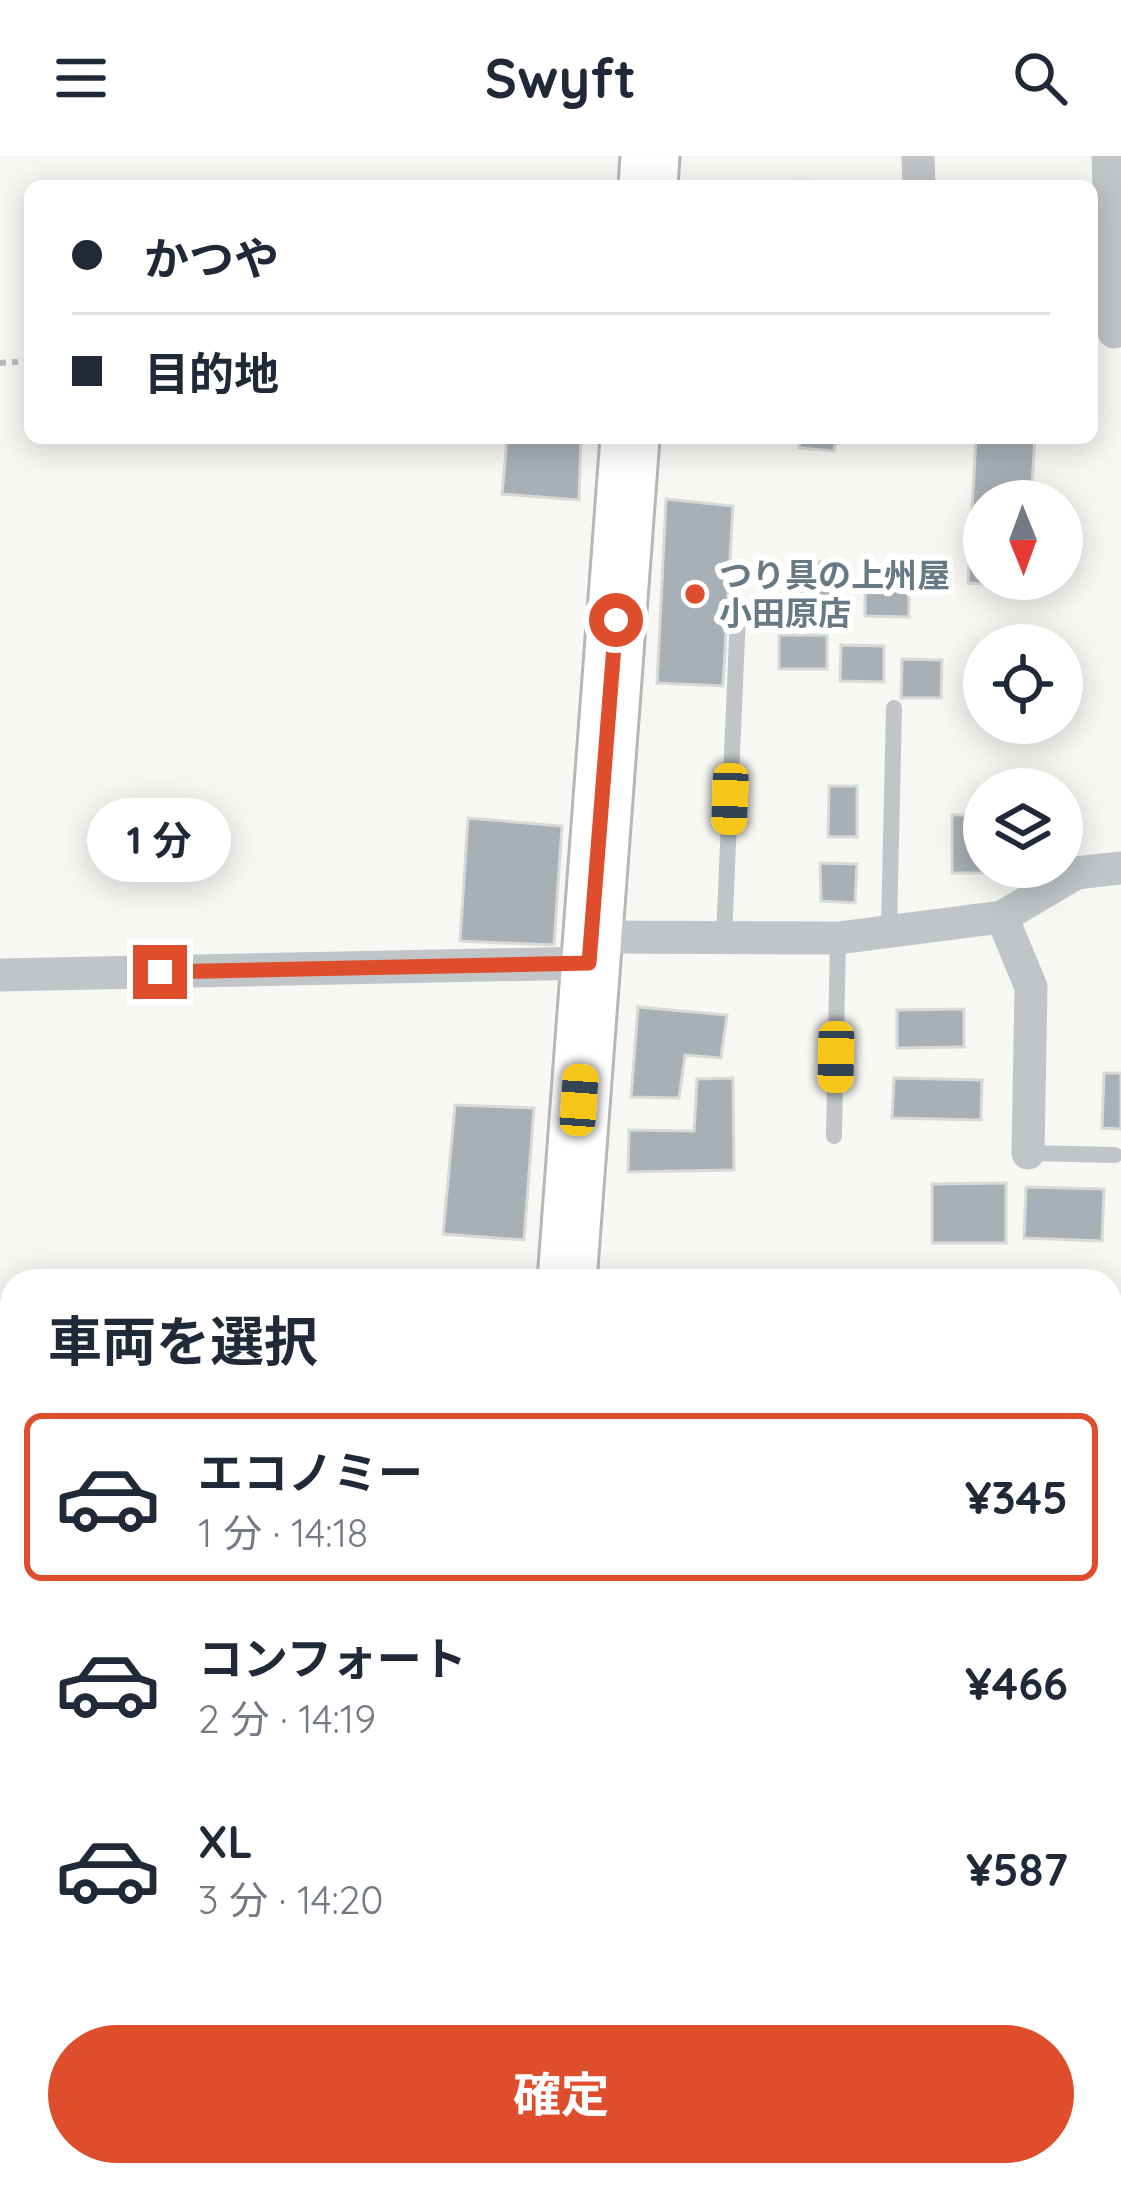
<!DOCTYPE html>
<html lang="ja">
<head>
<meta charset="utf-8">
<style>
	body { margin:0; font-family:Quicksand,"Noto Sans JP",sans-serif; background:#f6f6f7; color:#1f2937; height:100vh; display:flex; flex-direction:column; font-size:45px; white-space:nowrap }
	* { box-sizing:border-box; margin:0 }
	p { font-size:39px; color:#747a83 }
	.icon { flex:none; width:66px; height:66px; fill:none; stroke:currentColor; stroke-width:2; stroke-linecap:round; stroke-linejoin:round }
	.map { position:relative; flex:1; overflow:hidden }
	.details { position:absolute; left:0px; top:1113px; width:1122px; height:918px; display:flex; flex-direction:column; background:#fff; border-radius:36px 36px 0 0; box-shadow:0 6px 30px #0003 }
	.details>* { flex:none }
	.guide { position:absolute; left:24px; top:24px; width:1074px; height:264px; border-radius:18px; box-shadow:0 6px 30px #0003; display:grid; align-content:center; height:264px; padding:0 48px; background:#fff }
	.needle { width:78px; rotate:179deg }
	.controls { position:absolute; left:963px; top:324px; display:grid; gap:24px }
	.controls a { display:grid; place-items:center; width:120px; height:120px; border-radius:50%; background:#fff; box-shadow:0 6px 30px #0003; font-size:60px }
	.end { position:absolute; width:54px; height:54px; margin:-27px; border:15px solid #df4e2c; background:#fff; box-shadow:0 0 0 6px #fff }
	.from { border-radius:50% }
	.bubble { position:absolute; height:84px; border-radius:42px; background:#fff; box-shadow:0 6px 30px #0003; font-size:39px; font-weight:700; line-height:84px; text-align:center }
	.car { position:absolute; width:36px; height:72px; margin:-36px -18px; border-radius:15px; box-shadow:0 0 9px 3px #0007; background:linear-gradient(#f5c518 24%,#345 0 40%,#f5c518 0 76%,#345 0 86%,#f5c518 0) }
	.guide b { display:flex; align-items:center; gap:42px; height:114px; font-size:45px }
	.guide b+b { border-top:3px solid #e0e1e3 }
	.guide i { width:30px; height:30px; background:#1f2937 }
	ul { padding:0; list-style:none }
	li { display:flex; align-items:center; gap:36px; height:168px; margin:0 24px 18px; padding:0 24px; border:6px solid transparent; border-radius:18px }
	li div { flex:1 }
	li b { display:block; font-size:45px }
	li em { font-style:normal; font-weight:700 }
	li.active { border-color:#df4e2c }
	li>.icon { width:108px; height:108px; stroke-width:1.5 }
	h2 { padding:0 48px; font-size:54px; line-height:144px }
	.button { display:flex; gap:24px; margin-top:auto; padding:24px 48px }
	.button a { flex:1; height:138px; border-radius:72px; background:#df4e2c; color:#fff; font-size:48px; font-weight:700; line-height:138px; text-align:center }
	header { display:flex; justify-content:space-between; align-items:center; height:156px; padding:0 48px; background:#fff; font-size:54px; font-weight:700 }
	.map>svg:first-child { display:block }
</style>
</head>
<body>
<header><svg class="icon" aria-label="menu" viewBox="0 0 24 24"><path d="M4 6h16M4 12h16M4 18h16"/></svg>Swyft<svg class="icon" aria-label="search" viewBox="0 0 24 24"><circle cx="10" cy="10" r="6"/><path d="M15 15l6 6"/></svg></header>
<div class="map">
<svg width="1121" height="2031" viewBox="0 0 1121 2031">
	<rect width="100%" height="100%" fill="#f7f7f4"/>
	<g fill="#a7b0b6" stroke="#d9d9d7" stroke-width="3">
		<polygon points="796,25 895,27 895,30 796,30"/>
		<polygon points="507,282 581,282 579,344 502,338"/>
		<polygon points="800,282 836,282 834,295 799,292"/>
		<polygon points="976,282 1035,282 1031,345 984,345 984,423 1027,423 1026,430 968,427"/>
		<polygon points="666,343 733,350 723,530 657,527"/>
		<polygon points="795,403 834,407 829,449 790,445"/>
		<polygon points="865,431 909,432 909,461 865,460"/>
		<rect x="779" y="479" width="48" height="34"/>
		<polygon points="841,489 884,490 884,526 840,525"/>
		<polygon points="902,503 942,504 941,542 901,542"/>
		<polygon points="829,630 857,630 857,681 828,681"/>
		<polygon points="952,659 984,659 984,711 1004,711 1004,717 952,717"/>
		<polygon points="468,662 562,670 554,789 460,785"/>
		<polygon points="820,707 857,708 855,747 821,745"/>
		<polygon points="638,851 727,859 721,902 685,899 679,942 631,941"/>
		<polygon points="964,853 964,891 897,892 897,854"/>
		<polygon points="1104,917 1121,917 1121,973 1102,972"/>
		<polygon points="733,922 734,1014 628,1016 629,974 694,975 697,923"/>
		<polygon points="894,922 982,924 981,964 892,962"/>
		<polygon points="455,949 534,952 524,1084 443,1078"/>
		<polygon points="1006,1027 1006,1087 932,1087 932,1028"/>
		<polygon points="1026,1031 1104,1033 1102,1085 1024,1082"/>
	</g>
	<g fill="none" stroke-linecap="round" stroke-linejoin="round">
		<defs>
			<g id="trunk">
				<polyline points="648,30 650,0"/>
				<polyline points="567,1125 630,282"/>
				<polyline points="500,2031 500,2019"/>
			</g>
		</defs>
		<use href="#trunk" stroke="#b4b8bb" stroke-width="63"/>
		<g stroke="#b9bcbf" stroke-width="6" stroke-dasharray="6 6" stroke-linecap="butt">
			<polyline points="0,207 30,205"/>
			<polyline points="0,2013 12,2013"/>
		</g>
		<g stroke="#c1c5c8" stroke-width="16">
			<polyline points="889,772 894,552"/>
			<polyline points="724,780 738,459"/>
			<polyline points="834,980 838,782"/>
			<polyline points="1028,997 1115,999"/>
		</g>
		<g stroke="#c1c5c8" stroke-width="33">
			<polyline points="918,0 919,30"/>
			<polyline points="1108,0 1114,176"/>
			<polyline points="1002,761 1031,831 1028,997"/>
			<polyline points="592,781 838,782 1002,761 1076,717 1121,712"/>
			<polyline points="0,819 589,807"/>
			<polyline points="1110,1424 1121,1424"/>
			<polyline points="0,1685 12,1693"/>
		</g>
		<polyline stroke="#c1c5c8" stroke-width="42" points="0,1410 12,1410"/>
		<use href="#trunk" stroke="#fff" stroke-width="57"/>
	</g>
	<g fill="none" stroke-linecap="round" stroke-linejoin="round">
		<polyline stroke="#df4e2c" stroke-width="15" points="160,816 589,807 616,464"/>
	</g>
	<circle fill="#df4e2c" stroke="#fff" stroke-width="4.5" cx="695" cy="438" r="12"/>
	<g text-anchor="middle" stroke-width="12" stroke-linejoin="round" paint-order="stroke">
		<g font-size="33" font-weight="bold" fill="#677985" stroke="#fff" text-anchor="start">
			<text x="719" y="431">つり具の上州屋<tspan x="719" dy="38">小田原店</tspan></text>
		</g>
	</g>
</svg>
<div class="controls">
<a><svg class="needle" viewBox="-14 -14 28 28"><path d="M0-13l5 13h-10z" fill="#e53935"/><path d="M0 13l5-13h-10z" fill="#747a83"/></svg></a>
<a><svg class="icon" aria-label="locate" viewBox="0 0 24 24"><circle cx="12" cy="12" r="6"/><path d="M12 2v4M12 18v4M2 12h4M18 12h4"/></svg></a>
<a><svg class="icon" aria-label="layers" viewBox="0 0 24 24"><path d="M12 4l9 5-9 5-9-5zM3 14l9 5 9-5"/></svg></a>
</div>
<i class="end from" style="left:616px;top:464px"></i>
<i class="end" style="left:160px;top:816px"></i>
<div class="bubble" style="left:87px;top:642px;width:144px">1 分</div>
<i class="car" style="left:730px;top:643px;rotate:182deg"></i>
<i class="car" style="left:836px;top:901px;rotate:181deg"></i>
<i class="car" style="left:579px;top:944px;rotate:4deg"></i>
<div class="guide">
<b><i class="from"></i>かつや</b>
<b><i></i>目的地</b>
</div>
<section class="details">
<h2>車両を選択</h2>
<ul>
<li class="active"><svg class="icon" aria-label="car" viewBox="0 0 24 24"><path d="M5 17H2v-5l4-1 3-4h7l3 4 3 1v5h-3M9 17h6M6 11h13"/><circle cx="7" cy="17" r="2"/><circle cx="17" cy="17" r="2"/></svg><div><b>エコノミー</b><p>1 分 · 14:18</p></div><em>¥345</em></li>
<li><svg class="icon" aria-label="car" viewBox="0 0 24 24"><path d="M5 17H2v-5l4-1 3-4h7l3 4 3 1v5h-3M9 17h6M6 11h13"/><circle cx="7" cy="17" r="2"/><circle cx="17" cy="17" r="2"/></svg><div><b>コンフォート</b><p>2 分 · 14:19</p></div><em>¥466</em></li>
<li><svg class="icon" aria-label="car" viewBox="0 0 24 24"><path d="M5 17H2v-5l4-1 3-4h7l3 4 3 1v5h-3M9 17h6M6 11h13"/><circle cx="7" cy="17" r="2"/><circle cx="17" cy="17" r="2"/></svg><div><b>XL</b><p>3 分 · 14:20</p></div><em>¥587</em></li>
</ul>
<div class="button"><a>確定</a></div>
</section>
</div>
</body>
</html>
